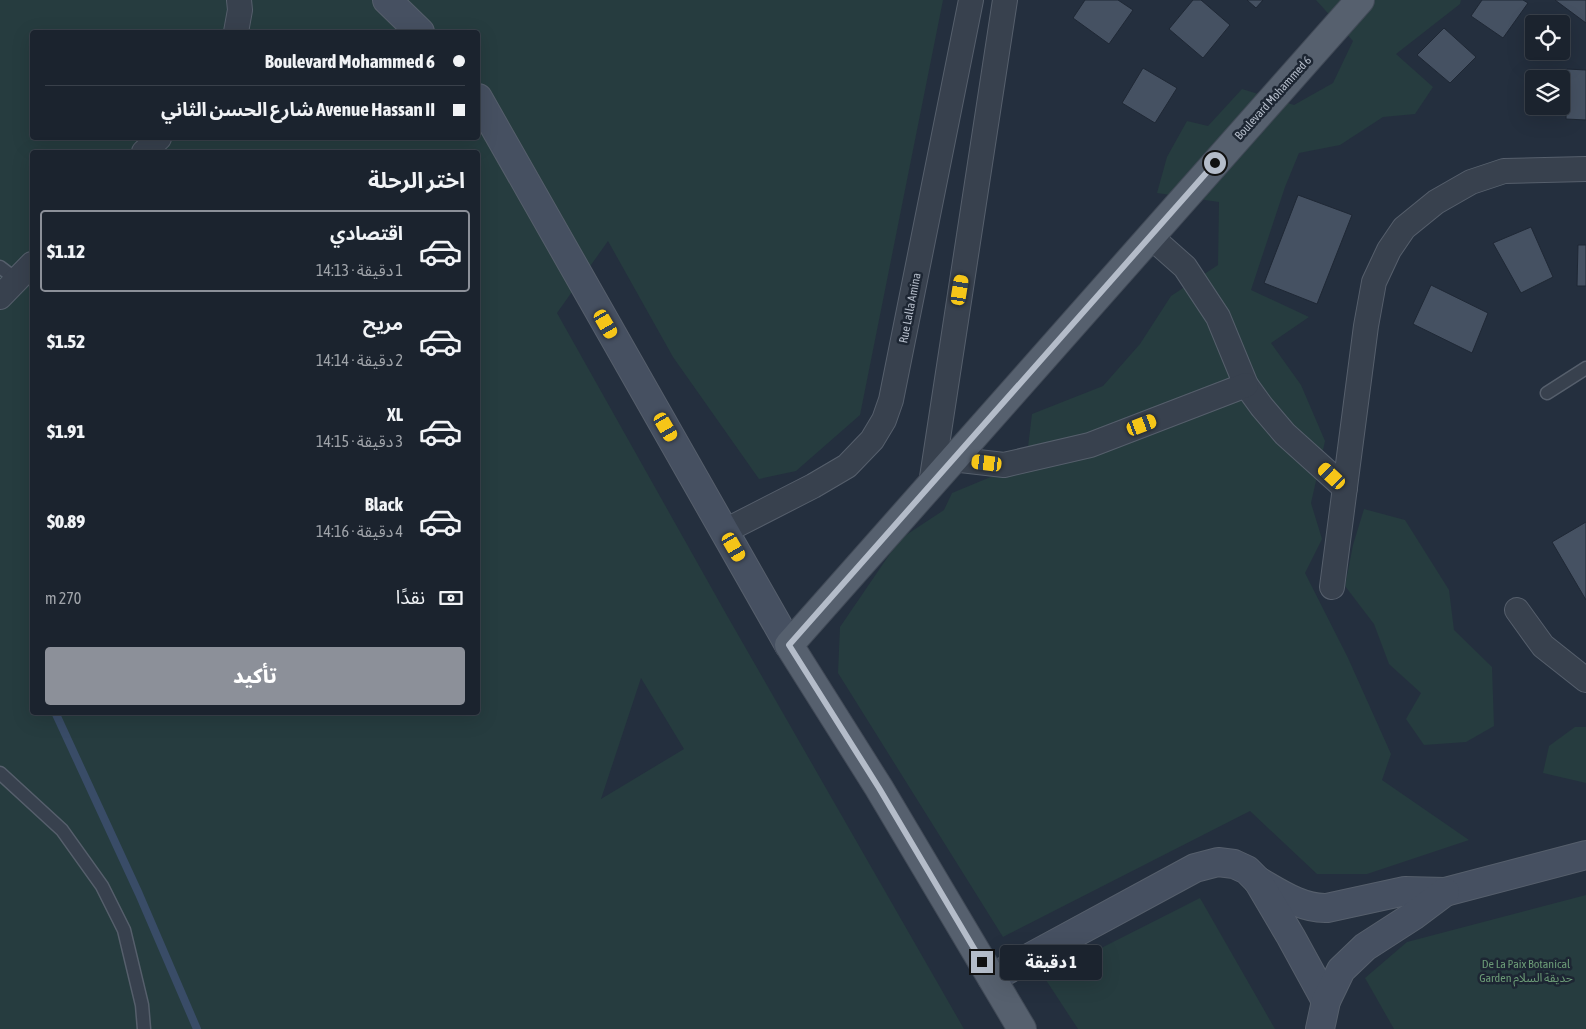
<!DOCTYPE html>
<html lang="ar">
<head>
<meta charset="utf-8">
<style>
	body { margin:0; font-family:"Asap Condensed","Noto Sans Arabic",sans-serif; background:#242b36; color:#f1f3f6; direction:rtl; height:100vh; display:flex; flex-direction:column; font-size:19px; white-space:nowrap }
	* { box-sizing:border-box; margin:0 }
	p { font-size:16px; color:#a0a4aa }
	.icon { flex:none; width:28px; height:28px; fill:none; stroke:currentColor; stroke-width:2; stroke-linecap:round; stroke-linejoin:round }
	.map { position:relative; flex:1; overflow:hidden; direction:ltr }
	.drawer { position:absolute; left:30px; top:150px; width:450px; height:565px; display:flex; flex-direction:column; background:#1b232e; border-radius:5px; box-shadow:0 5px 20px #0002,0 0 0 1px #39404a; direction:rtl }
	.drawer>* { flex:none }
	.guide { position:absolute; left:30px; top:30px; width:450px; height:110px; border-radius:5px; box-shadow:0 5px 20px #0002,0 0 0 1px #39404a; direction:rtl; display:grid; align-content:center; height:110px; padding:0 15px; background:#1b232e }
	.buttons { position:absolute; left:1525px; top:15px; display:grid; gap:10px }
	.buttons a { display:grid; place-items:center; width:45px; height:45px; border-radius:5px; background:#1b232e; box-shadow:0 5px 20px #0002,0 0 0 1px #39404a; font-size:25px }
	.end { position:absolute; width:22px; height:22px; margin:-11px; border:6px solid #b4bcc9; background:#111; box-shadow:0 0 0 2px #111 }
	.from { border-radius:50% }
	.bubble { position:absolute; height:35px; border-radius:5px; background:#1b232e; box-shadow:0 5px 20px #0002,0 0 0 1px #39404a; font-size:16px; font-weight:800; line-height:35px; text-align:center; direction:rtl }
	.car { position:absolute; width:15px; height:30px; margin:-15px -8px; border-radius:6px; box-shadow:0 0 4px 1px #0007; background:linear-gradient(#f5c518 24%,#345 0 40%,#f5c518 0 76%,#345 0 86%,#f5c518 0) }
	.guide b { display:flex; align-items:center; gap:18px; height:48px; font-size:19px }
	.guide b+b { border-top:1px solid #39404a }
	.guide i { width:12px; height:12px; background:#f1f3f6 }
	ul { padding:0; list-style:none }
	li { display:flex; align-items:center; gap:15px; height:82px; margin:0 10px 8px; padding:0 5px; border:2px solid transparent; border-radius:5px }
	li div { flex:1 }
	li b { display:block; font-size:19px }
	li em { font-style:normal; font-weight:800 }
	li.active { border-color:#8c9099 }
	li>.icon { width:45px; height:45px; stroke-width:1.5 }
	h2 { padding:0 15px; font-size:22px; line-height:60px }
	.pay { display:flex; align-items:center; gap:12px; height:55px; padding:0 15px; font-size:19px }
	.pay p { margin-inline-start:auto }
	.action { display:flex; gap:10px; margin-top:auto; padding:10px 15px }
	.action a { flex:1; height:58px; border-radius:5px; background:#8c9099; color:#fff; font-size:20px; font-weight:800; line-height:58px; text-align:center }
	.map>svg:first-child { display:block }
</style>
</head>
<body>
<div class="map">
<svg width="1586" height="1029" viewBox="0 0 1586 1029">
	<rect width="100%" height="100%" fill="#242f3e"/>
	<g fill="#263c3f" fill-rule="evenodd">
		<path d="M0,0h943l-83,415 -64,56 -37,8 -86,-122 -65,-116 -51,72 168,299 239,417h-964zM32,32h446v106h-446zM32,152h446v560h-446zM641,678l43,71 -83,50z"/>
		<polygon points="1316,0 1461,0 1460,4 1396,54 1433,87 1415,114 1383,117 1340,145 1299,153 1285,187 1251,290 1309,317 1271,343 1301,385 1325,441 1311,503 1322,539 1305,573 1348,658 1391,754 1382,780 1469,840 1367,874 1317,874 1250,811 1003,937 838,673 840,627 900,539 944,510 952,493 1020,465 1028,447 1032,414 1103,386 1140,344 1171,296 1218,265 1219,202 1157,193 1167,157 1187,121 1208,126 1242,89 1294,105 1333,83 1353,41"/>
		<polygon points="1364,509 1405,520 1449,590 1454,630 1492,667 1494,726 1466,742 1424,745 1406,719 1421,693 1389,664 1374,624 1345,586 1353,545"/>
		<polygon points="1575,727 1586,727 1586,783 1543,773 1549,746"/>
		<polygon points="1586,895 1586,1029 1394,1029 1365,978 1407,942"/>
		<polygon points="1200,898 1275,1029 1078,1029 1044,977"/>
	</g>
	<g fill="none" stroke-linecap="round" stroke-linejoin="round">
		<polyline stroke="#394c67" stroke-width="8" points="55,712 139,894 197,1029"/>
	</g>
	<g fill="#455162" stroke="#1f2835">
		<polygon points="1085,0 1118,0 1133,10 1109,44 1073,18"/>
		<polygon points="1193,0 1201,0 1230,25 1203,58 1169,29"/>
		<polygon points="1247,0 1263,0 1256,8"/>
		<polygon points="1482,0 1523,0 1528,3 1503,38 1471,16"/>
		<polygon points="1555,0 1586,0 1586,23"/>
		<polygon points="1444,28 1476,57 1450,83 1417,55"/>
		<polygon points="1143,68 1177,88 1155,123 1122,103"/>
		<polygon points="1567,69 1586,70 1586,120 1566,119"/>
		<polygon points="1298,195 1352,215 1317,304 1264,283"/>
		<polygon points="1531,227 1553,277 1521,293 1493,243"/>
		<polygon points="1578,245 1586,245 1586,286 1577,286"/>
		<polygon points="1431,285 1488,313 1472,353 1413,324"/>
		<polygon points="1586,522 1586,600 1552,542"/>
	</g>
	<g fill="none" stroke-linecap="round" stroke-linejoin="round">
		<defs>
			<g id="service">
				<polyline points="0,267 17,280"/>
				<polyline points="1547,393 1586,368"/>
				<polyline points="0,773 62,830 102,886 124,930 142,1005 144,1029"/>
			</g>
			<g id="minor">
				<polyline points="236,32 240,10 239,0"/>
				<polyline points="144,152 159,138"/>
				<polyline points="1150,236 1185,267 1218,317 1246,385 1262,407 1285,434 1345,488"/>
				<polyline points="0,297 32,264"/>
				<polyline points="952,459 1004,465 1090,445 1246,385"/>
				<polyline points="931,484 1005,0"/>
				<polyline points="725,531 813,486 847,466 872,440 884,420 891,400 971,0"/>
				<polyline points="1332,587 1366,326 1374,282 1389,250 1404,228 1436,202 1471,182 1504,171 1586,169"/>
				<polyline points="1517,610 1543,646 1586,680"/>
			</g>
			<g id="secondary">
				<polyline points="387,0 420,32"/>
				<polyline points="478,98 789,645"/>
				<path d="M1258,881c21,12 44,28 69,27l78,-17 40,1 141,-37"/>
				<polyline points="992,978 1195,868 1218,862 1234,864 1247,870 1258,881 1291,937 1326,1001"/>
				<polyline points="1320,1029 1326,1001 1341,970 1365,947 1413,916 1445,892"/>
			</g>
			<polyline id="primary" points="1022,1029 879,788 789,645 1360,0"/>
		</defs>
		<use href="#service" stroke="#565f6c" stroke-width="15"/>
		<use href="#minor" stroke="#565f6c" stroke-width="26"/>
		<use href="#secondary" stroke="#565f6c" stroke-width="30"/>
		<use href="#primary" stroke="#414a57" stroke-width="30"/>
		<use href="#service" stroke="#38414e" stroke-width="12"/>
		<use href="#minor" stroke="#38414e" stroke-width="24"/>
		<use href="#secondary" stroke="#465061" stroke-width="28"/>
		<use href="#primary" stroke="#56606e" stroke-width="28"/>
	</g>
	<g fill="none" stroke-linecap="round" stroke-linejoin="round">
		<polyline stroke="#b4bcc9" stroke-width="6" points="982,962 879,788 789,645 1215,163"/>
	</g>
	<g text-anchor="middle" stroke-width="5" stroke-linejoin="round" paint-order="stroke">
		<g font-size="12" fill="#b4bcc9" stroke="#1d2633">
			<text transform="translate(1273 98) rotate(-48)" y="4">Boulevard Mohammed 6</text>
			<text transform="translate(910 308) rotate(-79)" y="4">Rue Lalla Amina</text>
		</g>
		<g font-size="12" fill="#6b9a76" stroke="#1d2633">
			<text x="1526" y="968">De La Paix Botanical<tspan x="1526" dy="14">Garden حديقة السلام</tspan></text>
		</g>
	</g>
</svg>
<div class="buttons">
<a><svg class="icon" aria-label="locate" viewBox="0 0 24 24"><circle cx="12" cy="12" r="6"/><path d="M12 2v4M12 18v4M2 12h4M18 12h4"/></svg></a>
<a><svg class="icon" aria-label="layers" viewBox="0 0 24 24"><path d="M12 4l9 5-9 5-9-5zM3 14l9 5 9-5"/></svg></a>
</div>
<i class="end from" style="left:1215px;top:163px"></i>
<i class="end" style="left:982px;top:962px"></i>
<div class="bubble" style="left:1000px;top:945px;width:102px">1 دقيقة</div>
<i class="car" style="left:960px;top:290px;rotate:9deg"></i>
<i class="car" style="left:606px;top:324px;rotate:150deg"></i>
<i class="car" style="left:1142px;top:425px;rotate:69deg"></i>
<i class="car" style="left:666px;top:427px;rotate:150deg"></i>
<i class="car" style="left:987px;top:463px;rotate:277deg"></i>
<i class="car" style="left:1332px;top:476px;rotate:313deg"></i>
<i class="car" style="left:734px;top:547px;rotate:150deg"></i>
<div class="guide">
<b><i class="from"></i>Boulevard Mohammed 6</b>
<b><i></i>Avenue Hassan II شارع الحسن الثاني</b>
</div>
<section class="drawer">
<h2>اختر الرحلة</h2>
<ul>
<li class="active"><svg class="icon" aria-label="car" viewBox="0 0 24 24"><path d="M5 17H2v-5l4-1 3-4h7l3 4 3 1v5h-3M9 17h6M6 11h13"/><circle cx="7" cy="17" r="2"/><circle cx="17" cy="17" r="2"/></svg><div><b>اقتصادي</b><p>1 دقيقة · 14:13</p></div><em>$1.12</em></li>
<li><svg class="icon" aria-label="car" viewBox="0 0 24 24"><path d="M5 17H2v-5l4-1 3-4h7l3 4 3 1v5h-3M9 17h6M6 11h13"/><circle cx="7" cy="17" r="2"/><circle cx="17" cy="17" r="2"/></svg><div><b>مريح</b><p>2 دقيقة · 14:14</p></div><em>$1.52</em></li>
<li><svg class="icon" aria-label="car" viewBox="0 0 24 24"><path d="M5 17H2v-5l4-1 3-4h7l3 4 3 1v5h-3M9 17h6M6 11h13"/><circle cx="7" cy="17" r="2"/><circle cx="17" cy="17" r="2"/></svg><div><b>XL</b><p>3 دقيقة · 14:15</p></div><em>$1.91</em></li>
<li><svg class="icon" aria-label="car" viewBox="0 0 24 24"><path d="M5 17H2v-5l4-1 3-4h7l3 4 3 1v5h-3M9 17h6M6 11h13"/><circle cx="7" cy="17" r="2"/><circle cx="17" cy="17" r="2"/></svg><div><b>Black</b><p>4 دقيقة · 14:16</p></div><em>$0.89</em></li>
</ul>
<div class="pay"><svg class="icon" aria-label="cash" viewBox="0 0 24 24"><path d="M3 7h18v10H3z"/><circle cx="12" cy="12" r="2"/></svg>نقدًا<p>270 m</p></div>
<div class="action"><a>تأكيد</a></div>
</section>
</div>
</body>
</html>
